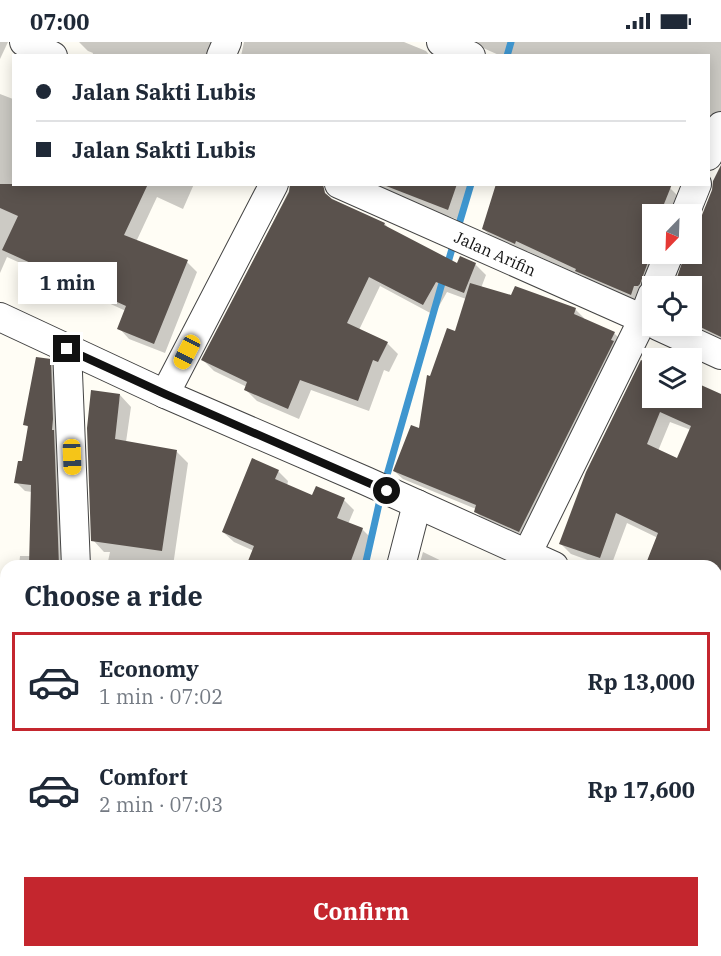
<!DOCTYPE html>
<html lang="en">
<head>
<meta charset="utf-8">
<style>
	body { margin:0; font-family:"IBM Plex Serif",serif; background:#f6f6f7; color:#1f2937; height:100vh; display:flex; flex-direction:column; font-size:22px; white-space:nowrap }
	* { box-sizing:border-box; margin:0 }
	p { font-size:20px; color:#747a83 }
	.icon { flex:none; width:33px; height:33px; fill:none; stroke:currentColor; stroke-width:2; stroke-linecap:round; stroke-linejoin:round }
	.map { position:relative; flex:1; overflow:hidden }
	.details { position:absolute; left:0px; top:518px; width:722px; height:398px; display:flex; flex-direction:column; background:#fff; border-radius:18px 18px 0 0; box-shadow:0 3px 15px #0003 }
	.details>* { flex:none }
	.top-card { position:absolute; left:12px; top:12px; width:698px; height:132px; border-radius:0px; box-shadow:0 3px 15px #0003; display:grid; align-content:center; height:132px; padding:0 24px; background:#fff }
	.needle { width:39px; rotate:203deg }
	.fabs { position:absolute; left:642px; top:162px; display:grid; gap:12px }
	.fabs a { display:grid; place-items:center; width:60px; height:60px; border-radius:0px; background:#fff; box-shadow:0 3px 15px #0003; font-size:30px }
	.end { position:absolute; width:27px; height:27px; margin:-14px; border:8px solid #111; background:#fff; box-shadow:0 0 0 3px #fff }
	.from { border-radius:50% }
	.bubble { position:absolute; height:42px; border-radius:0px; background:#fff; box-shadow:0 3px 15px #0003; font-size:20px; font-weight:800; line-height:42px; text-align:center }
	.car { position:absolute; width:18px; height:36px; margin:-18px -9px; border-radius:8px; box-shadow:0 0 4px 2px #0007; background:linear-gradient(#f5c518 24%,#345 0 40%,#f5c518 0 76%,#345 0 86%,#f5c518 0) }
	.top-card b { display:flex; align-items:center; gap:21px; height:57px; font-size:22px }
	.top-card b+b { border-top:2px solid #e0e1e3 }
	.top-card i { width:15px; height:15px; background:#1f2937 }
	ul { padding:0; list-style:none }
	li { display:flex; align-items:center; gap:18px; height:99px; margin:0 12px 9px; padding:0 12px; border:3px solid transparent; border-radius:0px }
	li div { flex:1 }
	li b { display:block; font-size:22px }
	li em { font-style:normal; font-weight:800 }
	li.active { border-color:#c4262e }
	li>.icon { width:54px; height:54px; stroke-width:1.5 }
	h2 { padding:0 24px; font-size:27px; line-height:72px }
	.cta { display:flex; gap:12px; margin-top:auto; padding:12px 24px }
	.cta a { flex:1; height:69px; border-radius:0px; background:#c4262e; color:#fff; font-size:24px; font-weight:800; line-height:69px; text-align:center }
	.status { display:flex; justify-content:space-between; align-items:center; height:42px; padding:0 30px; background:#fff; direction:ltr }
	.status svg { height:16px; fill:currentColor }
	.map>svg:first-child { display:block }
</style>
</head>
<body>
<div class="status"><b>07:00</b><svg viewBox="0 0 49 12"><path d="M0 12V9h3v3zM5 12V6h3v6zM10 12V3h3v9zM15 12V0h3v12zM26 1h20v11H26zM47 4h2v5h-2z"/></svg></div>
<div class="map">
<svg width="721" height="914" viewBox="0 0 721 914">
	<rect width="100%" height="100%" fill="#fffdf5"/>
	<g fill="#0003" fill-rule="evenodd">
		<polygon points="0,0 8,0 0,17"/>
		<polygon points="79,0 225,0 218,14 92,14 93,11 88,9"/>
		<polygon points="244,0 404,0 426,9 430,14 241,14"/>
		<polygon points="476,0 721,0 721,82 708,106 708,14 501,14 481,5"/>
		<polygon points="0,52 13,57 14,55 14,142 194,142 183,167 157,155 136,200 187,220 197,230 165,311 129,297 119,286 126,269 7,215 0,231"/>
		<polygon points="721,126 721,300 686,284 692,284 692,244 675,244 686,218 686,212 692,212 692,192 702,179"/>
		<polygon points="370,142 471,142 459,178 416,163"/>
		<polygon points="661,142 670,146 681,157 674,172 652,172 652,212 668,212 644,264 588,239 583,234 527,209 526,212 494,197 483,187"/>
		<polygon points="290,147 348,166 385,182 391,189 457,223 475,222 486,233 481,246 512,255 575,267 584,276 583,277 614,291 623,300 528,498 484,478 475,469 476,467 403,437 394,429 420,388 431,335 456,291 466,257 447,250 434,273 380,244 359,288 387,301 398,312 389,330 384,328 369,369 311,348 299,377 257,359 246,348 247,345 214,329 203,318"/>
		<path d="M645,313l8,3 -1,40h40v-15l29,12v180l-5,-3v-6l-89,-43 -16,43h-7l-33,-12 -11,-11 27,-70zM670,380l21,8 -14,30 -19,-9z"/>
		<polygon points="50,319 59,328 67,524 19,524 20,514 30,514 32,450 25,449 16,440 23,421 29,386 25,382"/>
		<polygon points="120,353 131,365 126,400 177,410 188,421 173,524 107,524 110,510 104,510 93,498"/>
		<polygon points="278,429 288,439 287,444 313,455 344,458 354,468 348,482 362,487 373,498 363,524 248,524 254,509 234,500 223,490"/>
		<polygon points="423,510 452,524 419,524"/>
		<polygon points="0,566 6,568 6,641 0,638"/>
		<polygon points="721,709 721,864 716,868 716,731"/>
		<polygon points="0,813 6,815 6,909 42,909 41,914 0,914"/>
		<polygon points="716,888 721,888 721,914 663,914 663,909 716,909"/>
		<polygon points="132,909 237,909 247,914 129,914"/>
		<polygon points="304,909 388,909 386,914 320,914"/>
		<polygon points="426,909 643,909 641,914 426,914"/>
	</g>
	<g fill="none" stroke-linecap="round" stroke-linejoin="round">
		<g stroke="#3f96cf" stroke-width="7">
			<polyline points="507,14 511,0"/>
			<polyline points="457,189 471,142"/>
			<polyline points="447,224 454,200"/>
			<polyline points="385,440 444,234"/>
			<polyline points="365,524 381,453"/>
			<polyline points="291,909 292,914"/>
		</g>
	</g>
	<g fill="#5a524d" fill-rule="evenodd">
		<polygon points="721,123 721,295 692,281 692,244 674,244 685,212 692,212 692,188 700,178 712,148 713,139"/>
		<polygon points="0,142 148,142 124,193 188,218 154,302 117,287 126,264 2,208 18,174 0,166"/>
		<polygon points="290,142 323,142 325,151 332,157 385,181 384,183 457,221 460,214 476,221 464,251 436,240 423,263 369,235 347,281 388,300 378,320 373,318 358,359 300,338 288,367 244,348 247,340 201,318 289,150"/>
		<polygon points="381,142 457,142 448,168"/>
		<polygon points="496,142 672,142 660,172 652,172 652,209 640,242 638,244 634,244 631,253 575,229 576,227 516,199 515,202 482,187"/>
		<polygon points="470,241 511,253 515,244 576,266 574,272 615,290 611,298 614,299 519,490 474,470 476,463 393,429 411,383 419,386 427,333 430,334 447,286 455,289"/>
		<polygon points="36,315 51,317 53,377 52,388 54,388 59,524 29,524 31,443 14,441 18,419 22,419 28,384 23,383"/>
		<path d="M641,318l11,5v33h40v-17l29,13v176l-5,-2v-2h-71l13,-33 -42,-20 -16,45 -41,-14 27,-72zM660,370l31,14 -14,32 -30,-14z"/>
		<polygon points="91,348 120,352 115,397 177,408 162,509 91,499 87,386"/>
		<polygon points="252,416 279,428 275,437 312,453 316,444 345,456 337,476 363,486 349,524 246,524 254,504 222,490"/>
	</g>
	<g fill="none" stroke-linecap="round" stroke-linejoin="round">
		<defs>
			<g id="minor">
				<polyline points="24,0 53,14"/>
				<polyline points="441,0 471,14"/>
				<polyline points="221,14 227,0"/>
				<polyline points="708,114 721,84"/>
				<path id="s1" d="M339,142l313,139"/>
				<polyline points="685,172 697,142"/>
				<polyline points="656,244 669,212"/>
				<polyline points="0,275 165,352 366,439 554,524"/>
				<polyline points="658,284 721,313"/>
				<polyline points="67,307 76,524"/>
				<polyline points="165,352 274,142"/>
				<polyline points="527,512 643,277 652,253"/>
				<polyline points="401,524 417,462"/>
				<polyline points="716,599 721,601"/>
				<polyline points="716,870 721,871"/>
				<polyline points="96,914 96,909"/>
				<polyline points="408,914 409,909"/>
				<polyline points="645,914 646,909"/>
			</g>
		</defs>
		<use href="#minor" stroke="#444" stroke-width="30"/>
		<use href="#minor" stroke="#fff" stroke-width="28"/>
	</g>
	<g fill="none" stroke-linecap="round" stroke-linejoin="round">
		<polyline stroke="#111" stroke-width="8" points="67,307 165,352 387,449"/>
	</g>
	<g text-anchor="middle" stroke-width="6" stroke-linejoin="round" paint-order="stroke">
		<g font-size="16" fill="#111" stroke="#fff">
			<text dy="6" stroke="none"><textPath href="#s1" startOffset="171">Jalan Arifin</textPath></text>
		</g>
	</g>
</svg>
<div class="fabs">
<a><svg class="needle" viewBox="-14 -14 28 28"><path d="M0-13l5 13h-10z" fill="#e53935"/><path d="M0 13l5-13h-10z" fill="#747a83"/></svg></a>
<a><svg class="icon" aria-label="locate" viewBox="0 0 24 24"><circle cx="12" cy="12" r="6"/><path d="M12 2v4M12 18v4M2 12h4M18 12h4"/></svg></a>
<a><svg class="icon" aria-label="layers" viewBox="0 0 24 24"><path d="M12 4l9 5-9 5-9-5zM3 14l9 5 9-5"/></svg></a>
</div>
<i class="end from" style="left:387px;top:449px"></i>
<i class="end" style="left:67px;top:307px"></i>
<div class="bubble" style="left:18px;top:220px;width:99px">1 min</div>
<i class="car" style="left:187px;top:310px;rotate:207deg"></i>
<i class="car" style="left:72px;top:415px;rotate:178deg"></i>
<div class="top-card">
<b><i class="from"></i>Jalan Sakti Lubis</b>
<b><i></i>Jalan Sakti Lubis</b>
</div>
<section class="details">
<h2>Choose a ride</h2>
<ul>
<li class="active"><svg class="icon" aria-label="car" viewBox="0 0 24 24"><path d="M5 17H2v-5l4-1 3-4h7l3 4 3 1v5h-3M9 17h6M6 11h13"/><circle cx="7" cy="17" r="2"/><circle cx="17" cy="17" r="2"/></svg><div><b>Economy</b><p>1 min · 07:02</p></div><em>Rp 13,000</em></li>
<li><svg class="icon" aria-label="car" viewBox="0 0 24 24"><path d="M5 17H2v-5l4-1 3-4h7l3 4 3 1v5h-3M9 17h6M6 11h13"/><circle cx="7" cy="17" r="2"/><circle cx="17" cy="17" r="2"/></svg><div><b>Comfort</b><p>2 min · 07:03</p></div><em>Rp 17,600</em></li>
</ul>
<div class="cta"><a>Confirm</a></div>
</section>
</div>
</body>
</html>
